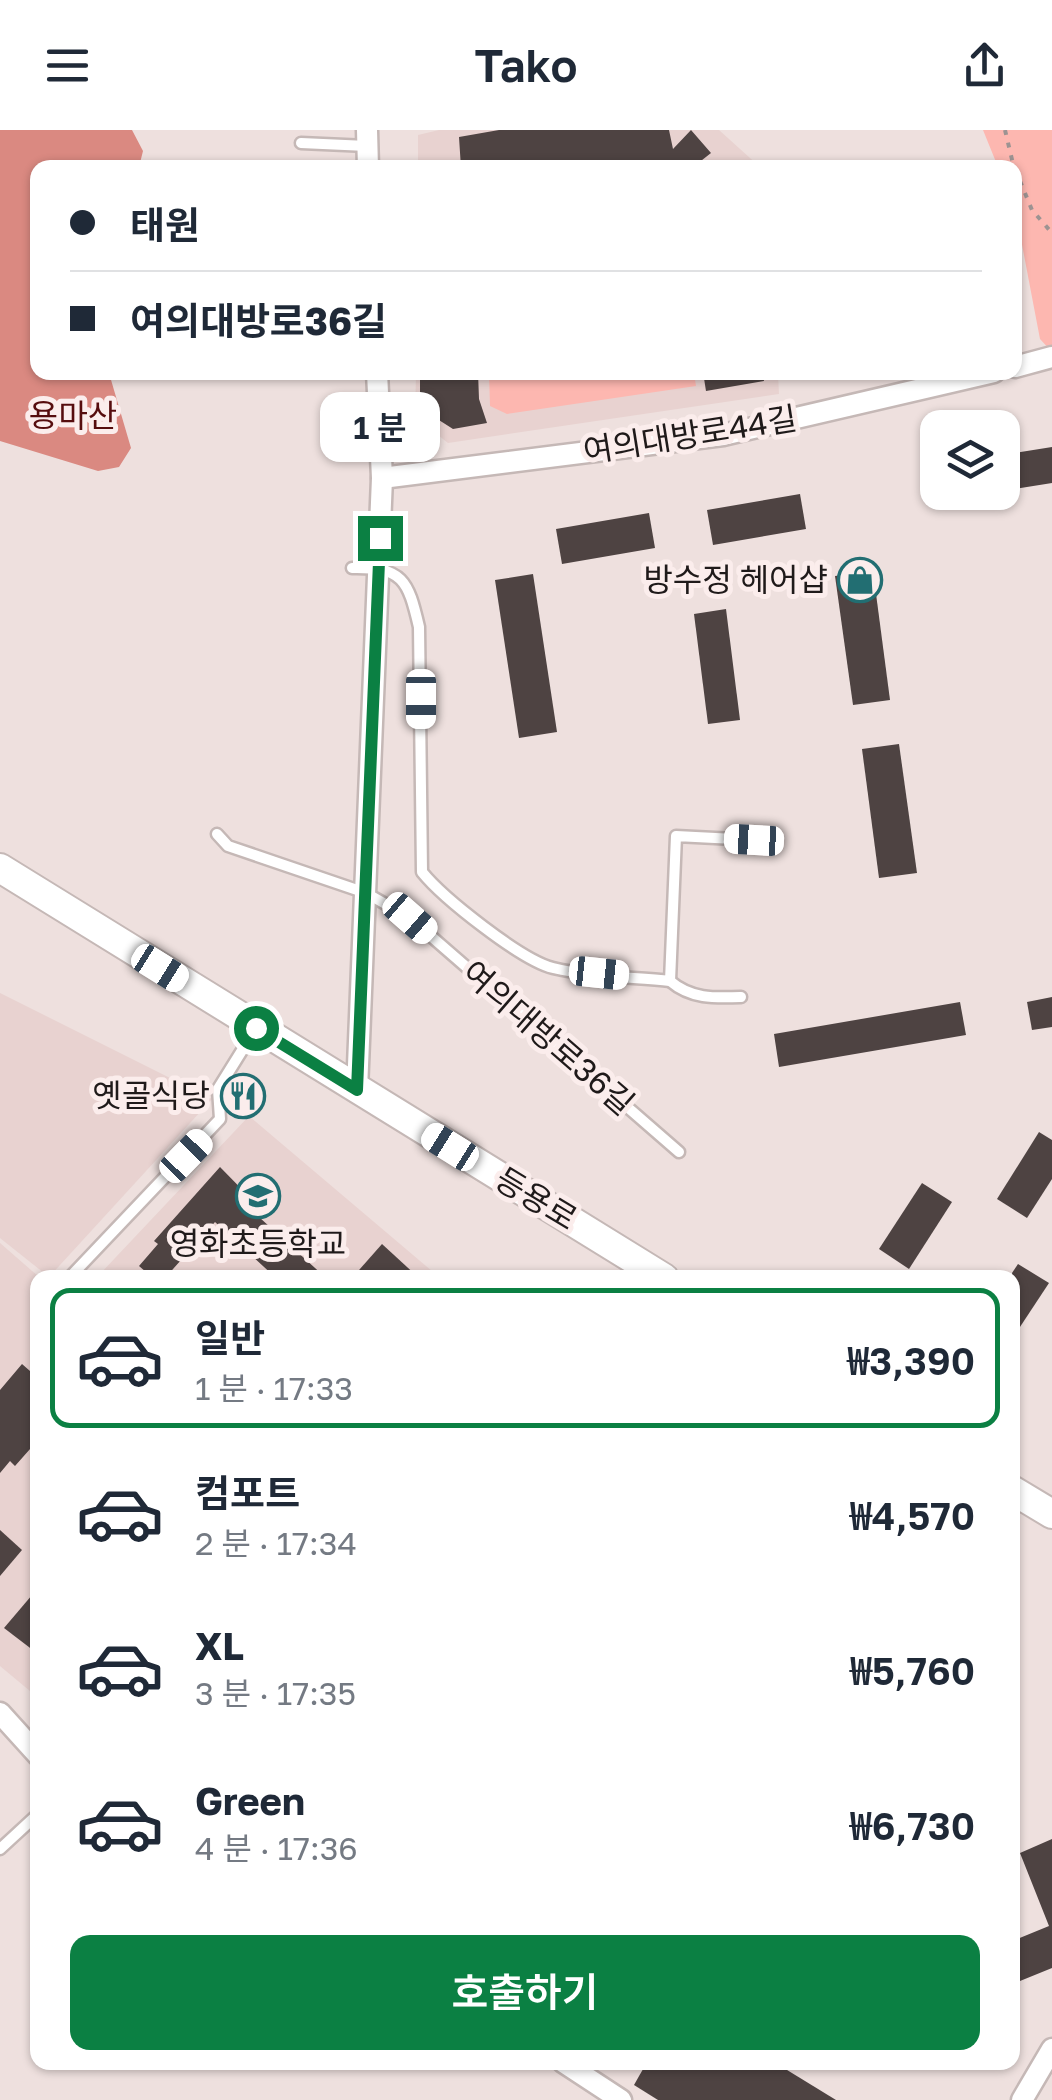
<!DOCTYPE html>
<html lang="ko">
<head>
<meta charset="utf-8">
<style>
	body { margin:0; font-family:"Golos Text","Noto Sans KR",sans-serif; background:#f6f6f7; color:#1f2937; height:100vh; display:flex; flex-direction:column; font-size:38px; white-space:nowrap }
	* { box-sizing:border-box; margin:0 }
	p { font-size:32px; color:#747a83 }
	.icon { flex:none; width:55px; height:55px; fill:none; stroke:currentColor; stroke-width:2; stroke-linecap:round; stroke-linejoin:round }
	.map { position:relative; flex:1; overflow:hidden }
	.panel { position:absolute; left:30px; top:1140px; width:990px; height:800px; display:flex; flex-direction:column; background:#fff; border-radius:20px; box-shadow:0 2px 8px #0004 }
	.panel>* { flex:none }
	.hud { position:absolute; left:30px; top:30px; width:992px; height:220px; border-radius:20px; box-shadow:0 2px 8px #0004; display:grid; align-content:center; height:220px; padding:0 40px; background:#fff }
	.fabs { position:absolute; left:920px; top:280px; display:grid; gap:20px }
	.fabs a { display:grid; place-items:center; width:100px; height:100px; border-radius:20px; background:#fff; box-shadow:0 2px 8px #0004; font-size:50px }
	.end { position:absolute; width:45px; height:45px; margin:-22px; border:12px solid #0b8043; background:#fff; box-shadow:0 0 0 5px #fff }
	.from { border-radius:50% }
	.bubble { position:absolute; height:70px; border-radius:20px; background:#fff; box-shadow:0 2px 8px #0004; font-size:32px; font-weight:600; line-height:70px; text-align:center }
	.car { position:absolute; width:30px; height:60px; margin:-30px -15px; border-radius:12px; box-shadow:0 0 8px 2px #0007; background:linear-gradient(#fff 24%,#345 0 40%,#fff 0 76%,#345 0 86%,#fff 0) }
	.hud b { display:flex; align-items:center; gap:35px; height:95px; font-size:38px }
	.hud b+b { border-top:2px solid #e0e1e3 }
	.hud i { width:25px; height:25px; background:#1f2937 }
	ul { padding:18px 0 0; list-style:none }
	li { display:flex; align-items:center; gap:30px; height:140px; margin:0 20px 15px; padding:0 20px; border:5px solid transparent; border-radius:20px }
	li div { flex:1 }
	li b { display:block; font-size:38px }
	li em { font-style:normal; font-weight:600 }
	li.active { border-color:#0b8043 }
	li>.icon { width:90px; height:90px; stroke-width:1.5 }
	.primary-button { display:flex; gap:20px; margin-top:auto; padding:20px 40px }
	.primary-button a { flex:1; height:115px; border-radius:20px; background:#0b8043; color:#fff; font-size:40px; font-weight:600; line-height:115px; text-align:center }
	header { display:flex; justify-content:space-between; align-items:center; height:130px; padding:0 40px; background:#fff; font-size:45px; font-weight:600 }
	.map>svg:first-child { display:block }
</style>
</head>
<body>
<header><svg class="icon" aria-label="menu" viewBox="0 0 24 24"><path d="M4 6h16M4 12h16M4 18h16"/></svg>Tako<svg class="icon" aria-label="share" viewBox="0 0 24 24"><path d="M12 15V3M7 8l5-5 5 5M5 13v7h14v-7"/></svg></header>
<div class="map">
<svg width="1052" height="1970" viewBox="0 0 1052 1970">
	<rect width="100%" height="100%" fill="#eee0de"/>
	<g fill="#e8d2d0">
		<polygon points="439,0 719,0 760,37 418,38 418,5"/>
		<polygon points="416,243 778,243 779,264 448,313 415,287"/>
		<polygon points="0,863 212,969 49,1147 0,1108"/>
		<polygon points="249,986 439,1147 92,1148 99,1145"/>
		<polygon points="0,1113 39,1147 38,1553 30,1561 0,1536"/>
	</g>
	<g fill="#fdb7b0">
		<polygon points="983,0 1052,0 1052,222 1040,209 1015,78 1015,38 998,37"/>
		<polygon points="489,243 694,243 696,256 507,284 490,276"/>
	</g>
	<polygon fill="#da8981" points="0,0 132,0 143,21 139,37 38,38 38,242 109,243 131,318 119,337 98,341 0,311"/>
	<g fill="#4e4342">
		<polygon points="499,0 669,0 673,19 691,0 711,23 692,38 559,38 556,34 461,38 459,7"/>
		<polygon points="420,242 478,242 479,269 487,293 453,299 420,278"/>
		<polygon points="703,242 763,242 764,251 706,261"/>
		<polygon points="1052,317 1052,353 1002,361 1002,325"/>
		<polygon points="800,364 806,399 713,415 707,380"/>
		<polygon points="649,383 655,418 562,434 556,399"/>
		<polygon points="873,441 890,570 853,575 835,446"/>
		<polygon points="533,444 557,602 519,608 495,450"/>
		<polygon points="726,479 740,590 708,594 694,484"/>
		<polygon points="899,614 917,743 879,748 862,619"/>
		<polygon points="1052,867 1052,897 1032,900 1027,872"/>
		<polygon points="960,872 966,905 779,937 774,904"/>
		<polygon points="1039,1002 1052,1010 1052,1049 1027,1088 997,1069"/>
		<polygon points="220,1037 264,1082 259,1087 326,1148 276,1148 215,1092 165,1148 153,1148 139,1136 158,1114 154,1111"/>
		<polygon points="922,1053 952,1072 909,1139 879,1119"/>
		<polygon points="382,1114 419,1148 352,1148"/>
		<polygon points="1018,1134 1049,1153 1012,1209 1012,1143"/>
		<polygon points="22,1234 38,1248 38,1310 15,1336 10,1331 0,1343 0,1260"/>
		<polygon points="0,1400 22,1420 0,1446"/>
		<polygon points="38,1458 38,1524 4,1498"/>
		<polygon points="1052,1709 1052,1838 1020,1851 1012,1833 1012,1811 1049,1796 1020,1723"/>
		<polygon points="647,1932 774,1932 836,1970 658,1970 634,1955"/>
	</g>
	<g fill="none" stroke-linecap="round" stroke-linejoin="round">
		<defs>
			<g id="lane">
				<polyline points="301,13 367,16"/>
				<path d="M352,438c51,-1 56,12 67,59l3,245c21,26 99,88 131,96 38,9 79,9 117,13l6,-145 78,4"/>
				<polyline points="217,704 228,716 366,763 410,788 679,1022"/>
				<path d="M670,851c21,18 44,17 71,16"/>
				<polyline points="69,1148 220,989 218,959 256,898"/>
				<polyline points="0,1719 38,1684"/>
			</g>
			<g id="street">
				<polyline points="367,0 368,38"/>
				<polyline points="1015,237 1052,227"/>
				<polyline points="382,348 723,305 994,242"/>
				<polyline points="357,960 382,348 377,242"/>
				<polyline points="0,1583 38,1625"/>
				<polyline points="563,1932 621,1970"/>
				<polyline points="1022,1970 1052,1919"/>
			</g>
			<g id="secondary">
				<polyline points="0,738 664,1148"/>
				<polyline points="1012,1360 1052,1384"/>
			</g>
		</defs>
		<use href="#lane" stroke="#c5b8b6" stroke-width="15"/>
		<use href="#street" stroke="#c5b8b6" stroke-width="25"/>
		<use href="#secondary" stroke="#c5b8b6" stroke-width="32"/>
		<g stroke="#9d9392" stroke-width="4" stroke-dasharray="5 8" stroke-linecap="butt">
			<polyline points="1005,0 1014,38"/>
			<polyline points="1015,39 1032,80 1052,103"/>
		</g>
		<use href="#lane" stroke="#fff" stroke-width="10"/>
		<use href="#street" stroke="#fff" stroke-width="20"/>
		<use href="#secondary" stroke="#fff" stroke-width="28"/>
	</g>
	<g fill="none" stroke-linecap="round" stroke-linejoin="round">
		<polyline stroke="#0b8043" stroke-width="12" points="256,898 357,960 380,408"/>
	</g>
	<defs>
		<symbol id="shop-ring" viewBox="-11 -11 22 22"><circle r="9.5" fill="#fbedec" stroke="#226e72" stroke-width="1.5"/><path d="M-5-2.5h2.3a2.7 3.5 0 0 1 5.4 0H5L5.5 6h-11ZM-1.5-2.5h3a1.5 2.3 0 0 0-3 0Z" fill="#226e72"/></symbol>
		<symbol id="restaurant-ring" viewBox="-11 -11 22 22"><circle r="9.5" fill="#fbedec" stroke="#226e72" stroke-width="1.5"/><path d="M-5-6h1v4h1v-4h1v4h1v-4h1v5L-1.5 .5V6h-2V.5L-5-1ZM5-6V6H3V1.5H1.5Q1.5-4 5-6Z" fill="#226e72"/></symbol>
		<symbol id="school-ring" viewBox="-11 -11 22 22"><circle r="9.5" fill="#fbedec" stroke="#226e72" stroke-width="1.5"/><path d="M0-5L7-2L0 1L-7-2ZM-4 1L0 2.5L4 1V4Q0 6-4 4Z" fill="#226e72"/></symbol>
	</defs>
	<g fill-rule="evenodd">
		<use href="#shop-ring" x="835" y="425" width="50" height="50"/>
		<use href="#restaurant-ring" x="218" y="941" width="50" height="50"/>
		<use href="#school-ring" x="233" y="1041" width="50" height="50"/>
	</g>
	<g text-anchor="middle" stroke-width="10" stroke-linejoin="round" paint-order="stroke">
		<g font-size="32" fill="#560d0e" stroke="#fbedec">
			<text x="73" y="297">용마산</text>
		</g>
		<g font-size="32" fill="#1f1a1a" stroke="#fbedec">
			<text transform="translate(690 305) rotate(-9)" y="11">여의대방로44길</text>
			<text transform="translate(548 908) rotate(41)" y="11">여의대방로36길</text>
			<text transform="translate(536 1069) rotate(31)" y="11">등용로</text>
		</g>
		<g font-size="32" fill="#1f1a1a" stroke="#fbedec" text-anchor="end">
			<text x="828" y="461">방수정 헤어샵</text>
			<text x="210" y="977">옛골식당</text>
			<text x="258" y="1125" text-anchor="middle">영화초등학교</text>
		</g>
	</g>
</svg>
<div class="fabs">
<a><svg class="icon" aria-label="layers" viewBox="0 0 24 24"><path d="M12 4l9 5-9 5-9-5zM3 14l9 5 9-5"/></svg></a>
</div>
<i class="end from" style="left:256px;top:898px"></i>
<i class="end" style="left:380px;top:408px"></i>
<div class="bubble" style="left:320px;top:262px;width:120px">1 분</div>
<i class="car" style="left:421px;top:569px;rotate:180deg"></i>
<i class="car" style="left:754px;top:710px;rotate:273deg"></i>
<i class="car" style="left:410px;top:788px;rotate:131deg"></i>
<i class="car" style="left:160px;top:838px;rotate:122deg"></i>
<i class="car" style="left:599px;top:843px;rotate:96deg"></i>
<i class="car" style="left:450px;top:1017px;rotate:302deg"></i>
<i class="car" style="left:186px;top:1026px;rotate:44deg"></i>
<div class="hud">
<b><i class="from"></i>태원</b>
<b><i></i>여의대방로36길</b>
</div>
<section class="panel">
<ul>
<li class="active"><svg class="icon" aria-label="car" viewBox="0 0 24 24"><path d="M5 17H2v-5l4-1 3-4h7l3 4 3 1v5h-3M9 17h6M6 11h13"/><circle cx="7" cy="17" r="2"/><circle cx="17" cy="17" r="2"/></svg><div><b>일반</b><p>1 분 · 17:33</p></div><em>₩3,390</em></li>
<li><svg class="icon" aria-label="car" viewBox="0 0 24 24"><path d="M5 17H2v-5l4-1 3-4h7l3 4 3 1v5h-3M9 17h6M6 11h13"/><circle cx="7" cy="17" r="2"/><circle cx="17" cy="17" r="2"/></svg><div><b>컴포트</b><p>2 분 · 17:34</p></div><em>₩4,570</em></li>
<li><svg class="icon" aria-label="car" viewBox="0 0 24 24"><path d="M5 17H2v-5l4-1 3-4h7l3 4 3 1v5h-3M9 17h6M6 11h13"/><circle cx="7" cy="17" r="2"/><circle cx="17" cy="17" r="2"/></svg><div><b>XL</b><p>3 분 · 17:35</p></div><em>₩5,760</em></li>
<li><svg class="icon" aria-label="car" viewBox="0 0 24 24"><path d="M5 17H2v-5l4-1 3-4h7l3 4 3 1v5h-3M9 17h6M6 11h13"/><circle cx="7" cy="17" r="2"/><circle cx="17" cy="17" r="2"/></svg><div><b>Green</b><p>4 분 · 17:36</p></div><em>₩6,730</em></li>
</ul>
<div class="primary-button"><a>호출하기</a></div>
</section>
</div>
</body>
</html>
